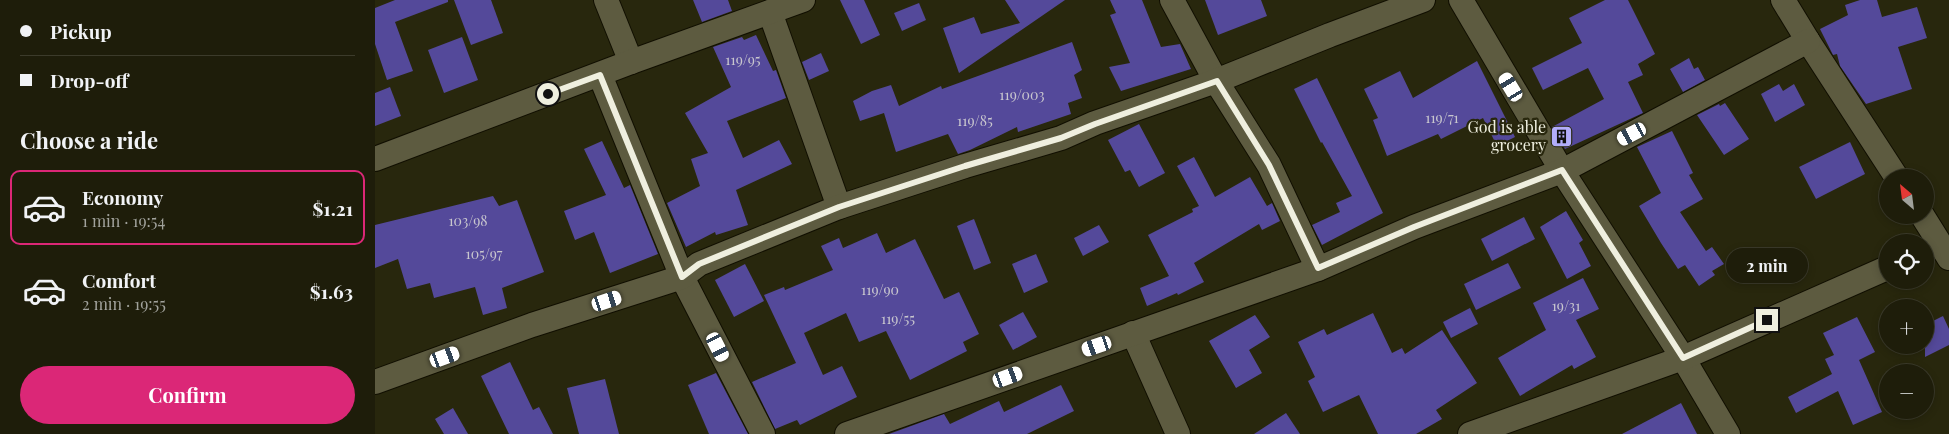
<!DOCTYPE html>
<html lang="en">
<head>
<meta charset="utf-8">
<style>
	body { margin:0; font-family:"Playfair Display",serif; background:#262613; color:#f1f3f6; height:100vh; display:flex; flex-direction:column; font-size:19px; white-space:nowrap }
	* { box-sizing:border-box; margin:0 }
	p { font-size:16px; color:#a1a29c }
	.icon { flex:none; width:28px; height:28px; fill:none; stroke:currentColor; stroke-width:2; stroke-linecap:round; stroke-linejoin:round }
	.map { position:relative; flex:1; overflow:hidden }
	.details { display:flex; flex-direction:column; background:#1e1d0a; width:375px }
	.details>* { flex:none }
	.banner { display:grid; align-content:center; height:110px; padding:0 20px; background:#1e1d0a }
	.needle { width:32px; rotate:332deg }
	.fabs { position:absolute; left:1504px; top:169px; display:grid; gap:10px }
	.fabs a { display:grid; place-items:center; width:55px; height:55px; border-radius:50%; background:#1e1d0a; box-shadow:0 2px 8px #0003,0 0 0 1px #3c3b2b; font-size:25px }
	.end { position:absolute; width:22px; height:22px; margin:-11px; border:6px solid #efefdf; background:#111; box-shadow:0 0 0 2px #111 }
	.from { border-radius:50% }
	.bubble { position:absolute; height:35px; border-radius:18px; background:#1e1d0a; box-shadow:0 2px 8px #0003,0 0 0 1px #3c3b2b; font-size:16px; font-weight:700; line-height:35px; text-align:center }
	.car { position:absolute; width:15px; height:30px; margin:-15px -8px; border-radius:6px; box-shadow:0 0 4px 1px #0007; background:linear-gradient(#fff 24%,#345 0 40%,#fff 0 76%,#345 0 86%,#fff 0) }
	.banner b { display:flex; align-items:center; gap:18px; height:48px; font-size:19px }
	.banner b+b { border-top:1px solid #3c3b2b }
	.banner i { width:12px; height:12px; background:#f1f3f6 }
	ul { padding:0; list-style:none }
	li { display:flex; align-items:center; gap:15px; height:75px; margin:0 10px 8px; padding:0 10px; border:2px solid transparent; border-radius:10px }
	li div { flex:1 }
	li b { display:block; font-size:19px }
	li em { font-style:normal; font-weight:700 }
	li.selected { border-color:#db2777 }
	li>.icon { width:45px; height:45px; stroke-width:1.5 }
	h2 { padding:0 20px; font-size:22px; line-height:60px }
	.primary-button { display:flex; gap:10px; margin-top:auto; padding:10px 20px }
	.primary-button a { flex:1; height:58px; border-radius:30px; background:#db2777; color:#fff; font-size:20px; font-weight:700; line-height:58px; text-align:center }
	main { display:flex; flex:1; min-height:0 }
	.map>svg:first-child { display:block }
</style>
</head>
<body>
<main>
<section class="details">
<div class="banner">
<b><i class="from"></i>Pickup</b>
<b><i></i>Drop-off</b>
</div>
<h2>Choose a ride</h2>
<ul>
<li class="selected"><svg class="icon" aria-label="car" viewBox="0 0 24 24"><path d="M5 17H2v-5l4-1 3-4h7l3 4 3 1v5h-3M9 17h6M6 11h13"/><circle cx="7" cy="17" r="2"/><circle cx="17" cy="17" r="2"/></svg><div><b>Economy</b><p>1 min · 19:54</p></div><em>$1.21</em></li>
<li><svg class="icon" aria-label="car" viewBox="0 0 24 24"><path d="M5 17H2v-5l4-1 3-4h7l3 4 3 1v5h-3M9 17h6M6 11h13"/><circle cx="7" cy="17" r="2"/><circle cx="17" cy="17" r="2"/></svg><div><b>Comfort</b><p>2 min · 19:55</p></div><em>$1.63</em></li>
</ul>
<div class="primary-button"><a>Confirm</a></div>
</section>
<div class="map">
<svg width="1574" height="434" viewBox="0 0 1574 434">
	<rect width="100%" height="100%" fill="#28270d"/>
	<g fill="#54499a">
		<polygon points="20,0 73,0 73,2 20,22 38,71 12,80 0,44 0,8"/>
		<polygon points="79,0 116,0 128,33 96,45"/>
		<polygon points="318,0 353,0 357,11 327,22"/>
		<polygon points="465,0 489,0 505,35 486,44"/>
		<polygon points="630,0 690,0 584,73 568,28 599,17 606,34 645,23"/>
		<polygon points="735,0 767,0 786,47 805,44 816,69 746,91 734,67 755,63 735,15 741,13"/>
		<polygon points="830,0 886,0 892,16 843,35"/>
		<polygon points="1230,0 1253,0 1280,54 1263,64 1268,75 1253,82 1268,113 1190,149 1177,127 1229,99 1213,68 1168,90 1157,68 1207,43 1194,18"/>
		<polygon points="1485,0 1502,0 1507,17 1542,7 1552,38 1523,47 1537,89 1491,104 1465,66 1462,54 1458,55 1445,29 1473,15 1470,5"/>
		<polygon points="544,3 551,20 527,31 519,13"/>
		<polygon points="381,35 398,71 401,70 411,98 352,121 368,158 404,140 417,164 361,190 373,225 341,235 340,232 311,247 292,203 325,186 316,159 333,153 310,113 356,87 338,47 367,37 369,40"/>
		<polygon points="87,37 103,80 69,93 53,50"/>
		<polygon points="697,42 707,70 699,75 707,98 693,103 696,114 643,132 642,127 595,150 583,154 573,134 521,152 509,113 485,121 478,101 497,91 516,85 524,106 566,86 567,89"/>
		<polygon points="446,53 454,71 434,80 427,62"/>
		<polygon points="1314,58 1319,69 1323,67 1330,80 1308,92 1295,69"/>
		<polygon points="1102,61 1140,137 1122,146 1108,118 1066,139 1063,134 1012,156 998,120 1003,118 989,89 1025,71 1038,98"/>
		<polygon points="942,78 1008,213 947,245 937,225 965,212 961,203 977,196 947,142 946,143 919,89"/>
		<polygon points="1404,84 1408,91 1419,84 1430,105 1400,122 1386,94"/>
		<polygon points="15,87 26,116 0,126 0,93"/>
		<polygon points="1350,103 1374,139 1349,155 1322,115 1344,104 1345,106"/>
		<polygon points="764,124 790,173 764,187 755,170 750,172 733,140"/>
		<polygon points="1297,131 1318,173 1314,175 1328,199 1305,212 1331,251 1337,247 1349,264 1337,271 1340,275 1324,286 1310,265 1303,269 1286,243 1264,206 1286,193 1262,147"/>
		<polygon points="227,141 249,188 255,185 283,254 235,273 219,232 200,240 189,211 231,195 209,149"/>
		<polygon points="1475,142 1490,174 1441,199 1424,167"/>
		<polygon points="819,157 840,197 875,177 892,206 897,203 905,221 887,230 884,224 819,263 829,282 803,295 802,293 772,306 765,288 794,276 773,235 818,212 817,209 824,206 802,166"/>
		<polygon points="118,196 124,206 142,200 169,272 127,288 132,308 108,315 100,287 59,298 55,283 32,289 23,259 0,268 0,225"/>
		<polygon points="1191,211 1208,240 1204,243 1216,266 1192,279 1165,227"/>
		<polygon points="1149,217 1160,239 1117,261 1106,239"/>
		<polygon points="599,219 616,263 599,270 582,226"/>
		<polygon points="724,225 734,242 708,256 699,238"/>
		<polygon points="502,233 511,253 540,239 569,299 584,292 604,334 588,342 592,351 535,380 511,331 484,342 471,313 429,333 448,375 467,366 482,397 425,425 422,420 400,429 377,382 421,363 389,295 409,287 410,290 458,270 446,246 464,238 468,248"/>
		<polygon points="661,254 673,282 649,293 637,264"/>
		<polygon points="1133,263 1146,288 1101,310 1089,284"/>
		<polygon points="370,264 389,301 359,317 340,280"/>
		<polygon points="1208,278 1224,309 1201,320 1221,357 1199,369 1197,365 1145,396 1123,358 1171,330 1158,303"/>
		<polygon points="1095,308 1103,324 1076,338 1068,322"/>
		<polygon points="648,312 662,337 638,350 624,325"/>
		<polygon points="998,313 1017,353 1027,348 1030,354 1067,330 1102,383 1061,410 1067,419 1041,434 1003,434 984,395 948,412 933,381 940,377 923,342 949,329 952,335"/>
		<polygon points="880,315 895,337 874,350 887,373 861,388 834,341"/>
		<polygon points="1568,316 1574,329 1574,345 1550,357 1550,325"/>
		<polygon points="1482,317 1500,352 1484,360 1507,412 1478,425 1463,391 1421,413 1413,397 1457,374 1450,359 1459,355 1448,333"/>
		<polygon points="135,362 158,410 164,407 178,434 134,434 106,376"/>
		<polygon points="341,373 373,434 334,434 313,385"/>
		<polygon points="230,379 244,434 204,434 192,388"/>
		<polygon points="686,385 699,411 652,434 514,434 569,414 575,424 624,401 629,412"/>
		<polygon points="1306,403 1322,434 1247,434"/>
		<polygon points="78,408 93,434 69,434 60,419"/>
		<polygon points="911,413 925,434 879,434"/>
	</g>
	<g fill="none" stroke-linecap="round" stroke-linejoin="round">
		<defs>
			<g id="minor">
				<polyline points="231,0 256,62"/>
				<polyline points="797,0 841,81 894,165 943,269"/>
				<polyline points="1086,0 1187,171 1308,358 1353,434"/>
				<polyline points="1408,0 1433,41 1522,178"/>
				<polyline points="395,12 464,207"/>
				<polyline points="225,75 307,277 388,434"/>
				<polyline points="0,159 256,62 428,0"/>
				<polyline points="1547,215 1574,258"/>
				<polyline points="758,333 803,434"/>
				<polyline points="0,382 157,325 307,277 324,264 464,207 590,166 686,138 720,123 841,81 955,35 1048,0"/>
				<polyline points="472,434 943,269 1039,227 1187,171 1433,41"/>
				<polyline points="1095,434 1308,358 1512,268"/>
			</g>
		</defs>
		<use href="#minor" stroke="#110f00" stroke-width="26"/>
		<use href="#minor" stroke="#5d5b40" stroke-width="24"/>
	</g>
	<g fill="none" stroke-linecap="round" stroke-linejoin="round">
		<polyline stroke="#efefdf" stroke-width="6" points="173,94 225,75 307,277 324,264 464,207 590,166 686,138 720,124 842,81 894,165 943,268 1039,227 1187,170 1308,358 1392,320"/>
	</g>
	<defs>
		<symbol id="building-square" viewBox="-11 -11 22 22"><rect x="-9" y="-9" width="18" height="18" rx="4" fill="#b2adfa" stroke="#28270d"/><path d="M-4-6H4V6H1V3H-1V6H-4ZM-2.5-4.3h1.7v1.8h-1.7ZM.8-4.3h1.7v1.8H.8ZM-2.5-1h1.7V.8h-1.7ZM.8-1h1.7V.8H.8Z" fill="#111"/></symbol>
	</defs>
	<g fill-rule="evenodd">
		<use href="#building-square" x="1174" y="124" width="25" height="25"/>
	</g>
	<g text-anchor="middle" stroke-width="4.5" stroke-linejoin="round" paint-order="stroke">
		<g font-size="14" fill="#c8c6ce">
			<text x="368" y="65">119/95</text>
			<text x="647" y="100">119/003</text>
			<text x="1067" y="123">119/71</text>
			<text x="600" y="126">119/85</text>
			<text x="93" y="226">103/98</text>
			<text x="109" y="259">105/97</text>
			<text x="505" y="295">119/90</text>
			<text x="1191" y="311">19/31</text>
			<text x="523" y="324">119/55</text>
		</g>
		<g font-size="16" fill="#efefdf" stroke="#28270d" text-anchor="end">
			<text x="1171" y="133">God is able<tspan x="1171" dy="18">grocery</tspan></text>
		</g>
	</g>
</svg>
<div class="fabs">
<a><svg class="needle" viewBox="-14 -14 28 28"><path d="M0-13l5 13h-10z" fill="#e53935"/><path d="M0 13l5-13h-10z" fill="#a1a29c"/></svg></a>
<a><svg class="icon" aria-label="locate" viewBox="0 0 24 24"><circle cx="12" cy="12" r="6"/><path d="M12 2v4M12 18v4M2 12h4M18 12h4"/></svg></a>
<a>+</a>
<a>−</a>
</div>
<i class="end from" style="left:173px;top:94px"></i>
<i class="end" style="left:1392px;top:320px"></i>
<div class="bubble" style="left:1351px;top:248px;width:82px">2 min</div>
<i class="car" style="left:1136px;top:87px;rotate:329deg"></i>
<i class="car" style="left:1257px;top:134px;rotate:242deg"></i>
<i class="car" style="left:232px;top:301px;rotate:72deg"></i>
<i class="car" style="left:722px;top:346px;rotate:251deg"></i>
<i class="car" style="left:343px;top:347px;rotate:153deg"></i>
<i class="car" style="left:70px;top:357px;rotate:70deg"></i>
<i class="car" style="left:633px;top:377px;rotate:70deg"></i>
</div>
</main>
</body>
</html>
